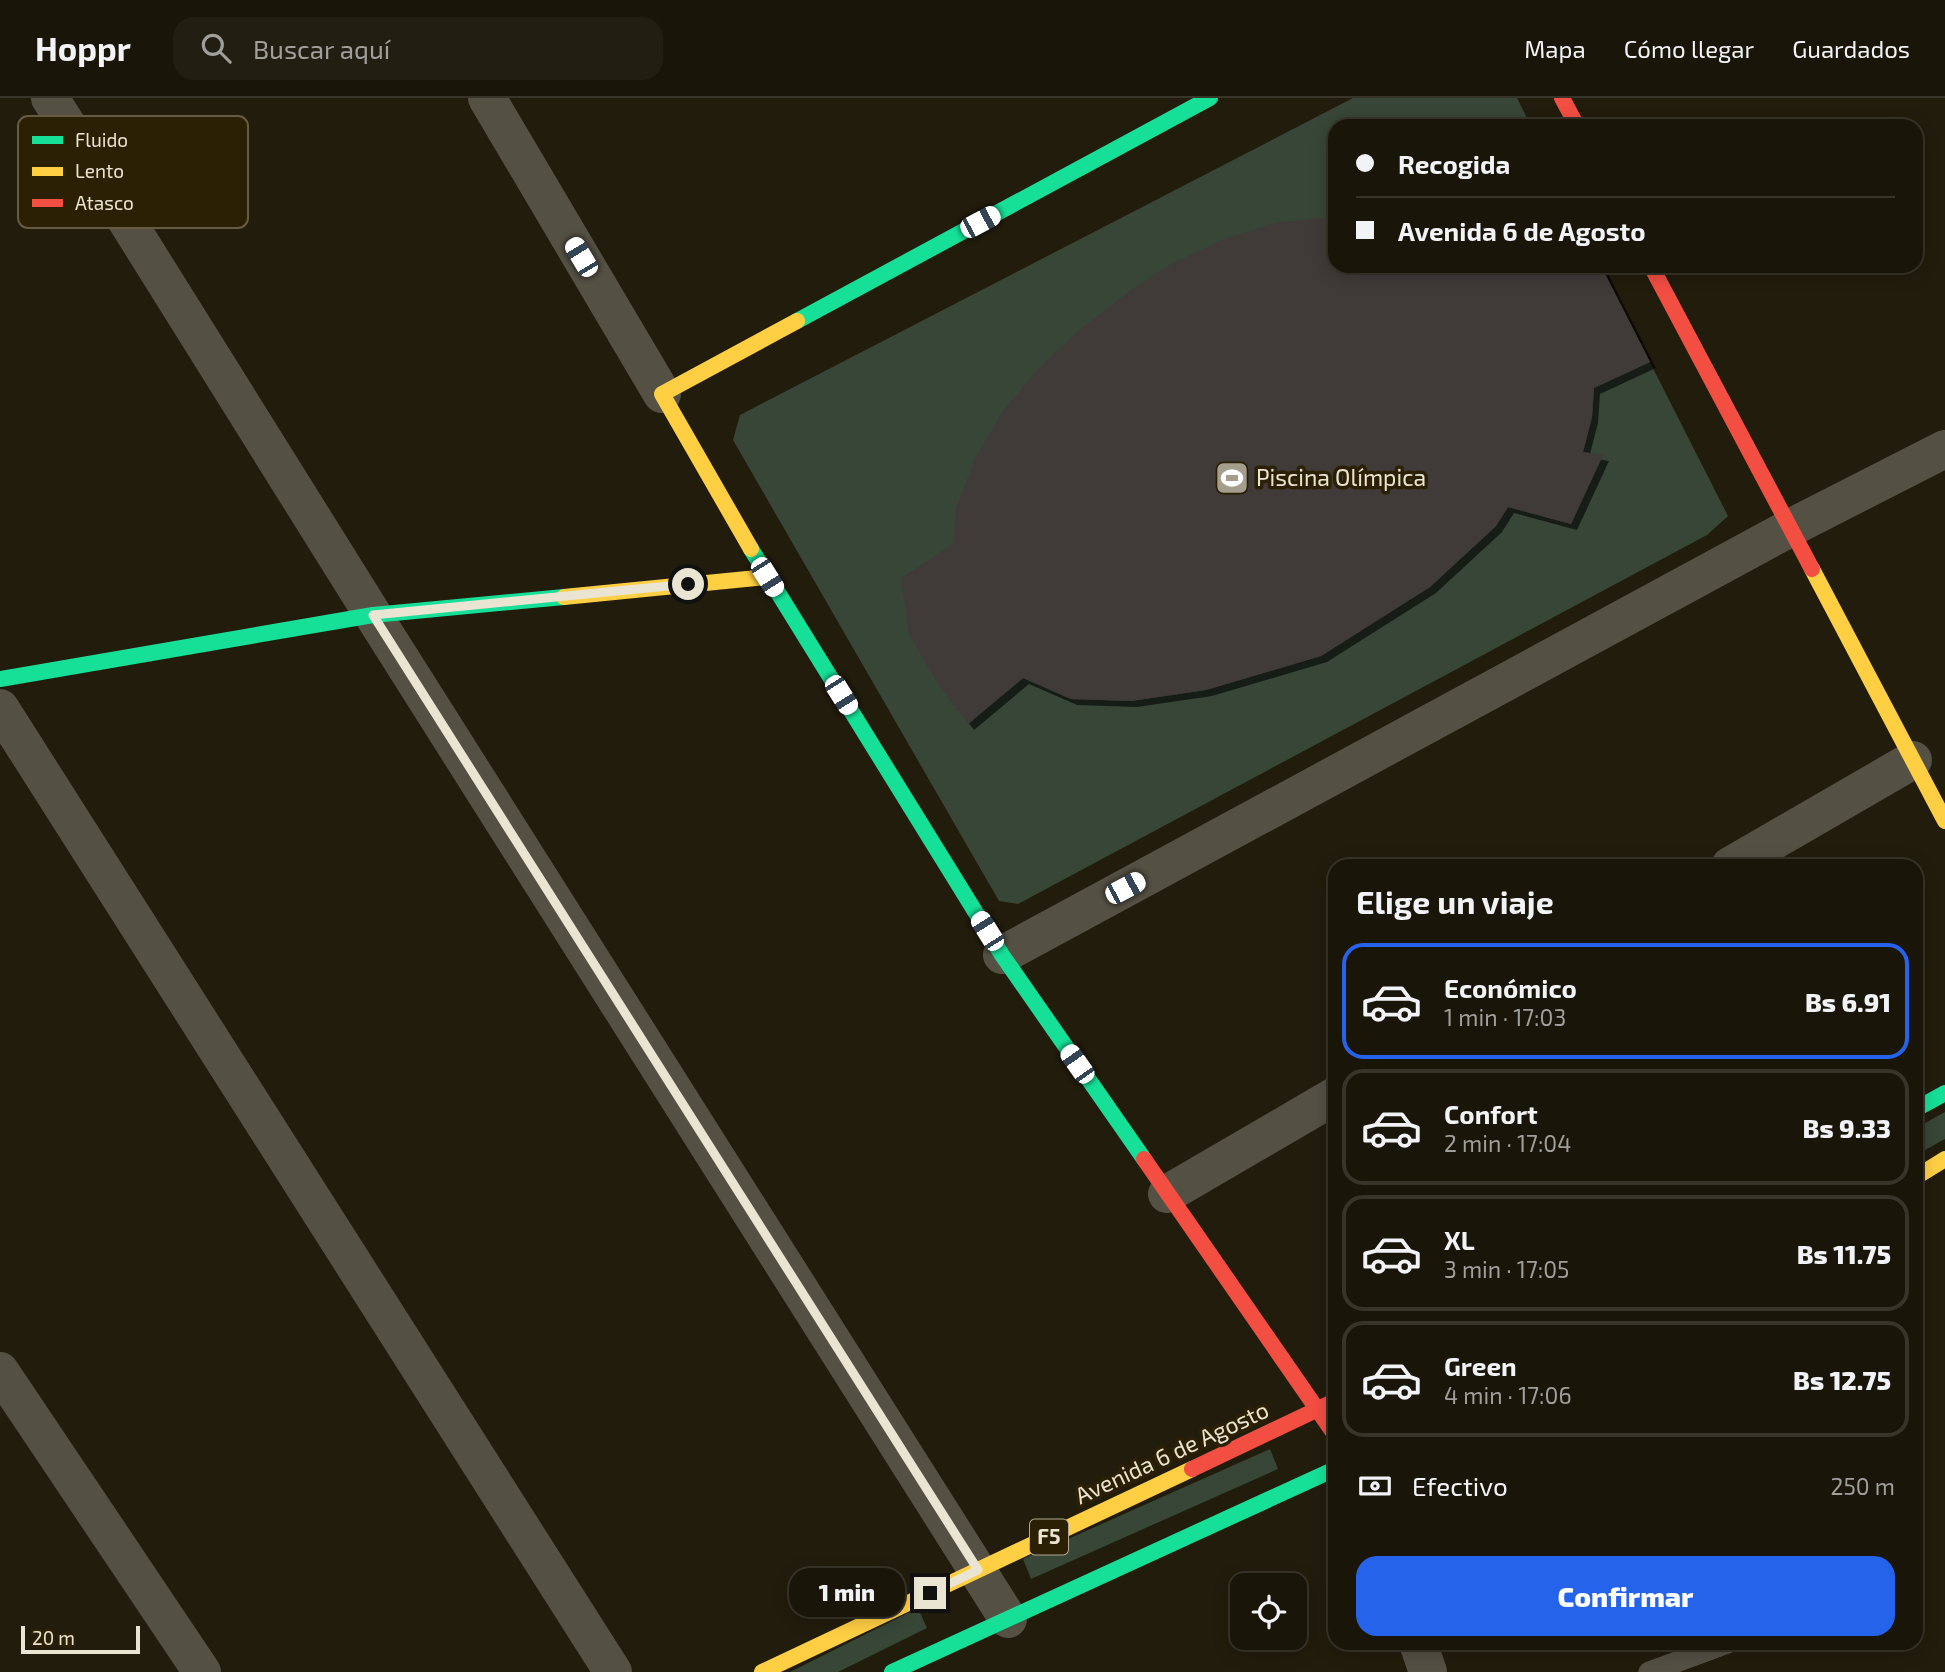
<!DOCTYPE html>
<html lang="es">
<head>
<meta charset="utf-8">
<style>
	body { margin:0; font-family:"Exo 2",sans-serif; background:#231e12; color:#f1f3f6; height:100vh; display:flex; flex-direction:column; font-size:26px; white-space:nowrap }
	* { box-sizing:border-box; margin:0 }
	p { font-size:23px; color:#9f9f9c }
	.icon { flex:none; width:38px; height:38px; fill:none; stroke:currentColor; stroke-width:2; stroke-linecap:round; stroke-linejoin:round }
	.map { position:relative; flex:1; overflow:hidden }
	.panel { position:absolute; left:1328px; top:761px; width:595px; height:791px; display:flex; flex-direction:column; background:#1a1509; border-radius:21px; box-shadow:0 4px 18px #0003,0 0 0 2px #38342a }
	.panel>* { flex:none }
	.banner { position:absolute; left:1328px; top:21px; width:595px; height:154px; border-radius:21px; box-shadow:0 4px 18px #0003,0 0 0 2px #38342a; display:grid; align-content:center; height:154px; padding:0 28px; background:#1a1509 }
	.buttons { position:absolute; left:1230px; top:1475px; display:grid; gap:14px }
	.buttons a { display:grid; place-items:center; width:77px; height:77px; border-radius:14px; background:#1a1509; box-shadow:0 4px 18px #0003,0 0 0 2px #38342a; font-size:35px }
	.scale { position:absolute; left:21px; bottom:18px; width:119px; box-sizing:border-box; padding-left:7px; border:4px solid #eae4d3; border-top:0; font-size:19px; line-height:24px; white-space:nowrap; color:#eae4d3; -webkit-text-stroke:5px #2b2003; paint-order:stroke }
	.end { position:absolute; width:32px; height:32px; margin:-16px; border:9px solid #eae4d3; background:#111; box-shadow:0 0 0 4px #111 }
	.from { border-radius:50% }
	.bubble { position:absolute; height:49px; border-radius:21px; background:#1a1509; box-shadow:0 4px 18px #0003,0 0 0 2px #38342a; font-size:23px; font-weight:800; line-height:49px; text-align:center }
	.car { position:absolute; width:21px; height:42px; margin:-21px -10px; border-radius:9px; box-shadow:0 0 5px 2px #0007; background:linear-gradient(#fff 24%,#345 0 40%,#fff 0 76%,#345 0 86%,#fff 0) }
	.banner b { display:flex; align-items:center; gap:24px; height:66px; font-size:26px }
	.banner b+b { border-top:2px solid #38342a }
	.banner i { width:18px; height:18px; background:#f1f3f6 }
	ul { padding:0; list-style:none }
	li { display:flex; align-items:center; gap:21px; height:116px; margin:0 14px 10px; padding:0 14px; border:4px solid #38342a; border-radius:21px }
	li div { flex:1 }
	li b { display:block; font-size:26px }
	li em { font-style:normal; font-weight:800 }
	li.selected { border-color:#2563eb }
	li>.icon { width:63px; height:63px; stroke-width:1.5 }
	h2 { padding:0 28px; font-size:32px; line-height:84px }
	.pay { display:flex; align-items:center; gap:18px; height:77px; padding:0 28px; font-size:26px }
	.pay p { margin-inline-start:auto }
	.cta { display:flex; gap:14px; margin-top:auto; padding:14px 28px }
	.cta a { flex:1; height:80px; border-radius:21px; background:#2563eb; color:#fff; font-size:28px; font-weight:800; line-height:80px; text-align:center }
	header { display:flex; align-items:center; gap:42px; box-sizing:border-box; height:98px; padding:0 35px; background:#1a1509; border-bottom:2px solid #38342a }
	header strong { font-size:33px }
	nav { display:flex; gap:38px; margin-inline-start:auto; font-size:24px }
	.search { width:490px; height:63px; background:#231e12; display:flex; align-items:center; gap:18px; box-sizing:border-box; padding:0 24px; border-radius:21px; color:#9f9f9c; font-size:26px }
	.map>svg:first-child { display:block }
</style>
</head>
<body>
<header>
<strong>Hoppr</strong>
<div class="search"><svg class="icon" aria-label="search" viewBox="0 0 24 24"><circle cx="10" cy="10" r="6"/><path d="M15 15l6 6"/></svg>Buscar aquí</div>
<nav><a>Mapa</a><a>Cómo llegar</a><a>Guardados</a></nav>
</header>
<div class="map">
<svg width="1945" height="1574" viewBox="0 0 1945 1574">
	<defs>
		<filter id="shadow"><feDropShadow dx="6" dy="6" stdDeviation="0" flood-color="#0009"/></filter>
	</defs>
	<rect width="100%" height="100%" fill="#221c0c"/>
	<g fill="#374636">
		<polygon points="1353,0 1517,0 1531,28 1335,28 1335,168 1601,168 1728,418 1707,437 1018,806 999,803 733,342 740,317"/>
		<polygon points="1945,1014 1945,1041 1916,1057 1916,1030"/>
		<polygon points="1270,1351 1278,1371 1031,1481 1023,1461"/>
		<polygon points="918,1510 927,1530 838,1574 790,1574"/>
	</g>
	<polygon fill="#3f3b39" filter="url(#shadow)" points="1335,119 1335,168 1601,168 1650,264 1594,290 1592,319 1583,354 1603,357 1571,426 1508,409 1496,428 1430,489 1321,558 1206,592 1131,603 1071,601 1023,580 968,626 939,588 909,536 901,480 953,446 956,410 975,361 1002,314 1038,271 1078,233 1131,192 1171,166 1222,142 1278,124"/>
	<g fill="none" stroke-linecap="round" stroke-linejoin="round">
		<polyline stroke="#555044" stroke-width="21" points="1649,1574 1728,1545"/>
		<g stroke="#555044" stroke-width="38">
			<polyline points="50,0 373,517 1008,1521"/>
			<polyline points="487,0 662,296"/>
			<polyline points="0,610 613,1574"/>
			<polyline points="1730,768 1913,662"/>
			<polyline points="1002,857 1790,430 1945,351"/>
			<polyline points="1167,1096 1335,998"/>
			<polyline points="0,1273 202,1574"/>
			<polyline points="1418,1545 1428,1574"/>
		</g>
		<g stroke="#16e098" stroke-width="16">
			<polyline points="797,223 1210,0"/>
			<polyline points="751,451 1002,857 1144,1061"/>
			<polyline points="0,581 373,517 564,499"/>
			<polyline points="1916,1011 1945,995"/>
			<polyline points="892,1574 1335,1371"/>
		</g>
		<g stroke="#ffcf43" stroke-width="16">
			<polyline points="751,451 662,296 797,223"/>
			<polyline points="1812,471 1945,723"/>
			<polyline points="564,499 767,479"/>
			<polyline points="1916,1079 1945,1061"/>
			<polyline points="762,1574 1192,1371"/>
		</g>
		<g stroke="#f24e42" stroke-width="16">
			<polyline points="1562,0 1577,28"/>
			<polyline points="1651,168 1812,471"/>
			<polyline points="1144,1061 1335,1337"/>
			<polyline points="1192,1371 1335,1303"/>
		</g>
	</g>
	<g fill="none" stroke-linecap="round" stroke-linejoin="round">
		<polyline stroke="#eae4d3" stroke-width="9" points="688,486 373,517 978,1472 930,1495"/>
	</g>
	<defs>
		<symbol id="stadium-square" viewBox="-11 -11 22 22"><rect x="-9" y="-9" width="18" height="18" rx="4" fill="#a49e8d" stroke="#2b2003"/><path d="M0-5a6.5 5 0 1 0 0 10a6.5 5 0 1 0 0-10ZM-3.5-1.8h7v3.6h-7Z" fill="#fff"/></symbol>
	</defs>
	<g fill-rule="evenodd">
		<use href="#stadium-square" x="1213" y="361" width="38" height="38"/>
	</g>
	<g text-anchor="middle" stroke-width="7" stroke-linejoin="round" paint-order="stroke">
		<rect fill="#2b2003" stroke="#b1a995" stroke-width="2" x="1030" y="1421.5" width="38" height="35" rx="5"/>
		<g font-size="21" font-weight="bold" fill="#eae4d3">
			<text x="1049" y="1446">F5</text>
		</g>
		<g font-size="23" fill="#eae4d3" stroke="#2b2003" text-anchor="start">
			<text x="1256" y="388">Piscina Olímpica</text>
		</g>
		<g font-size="23" fill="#eae4d3" stroke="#2b2003">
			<text transform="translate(1172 1355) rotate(-25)" y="8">Avenida 6 de Agosto</text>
		</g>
	</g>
	<rect x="18" y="18" width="230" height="112" rx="10" fill="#2b2003" stroke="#645b41" stroke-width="2"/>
	<rect x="32" y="38" width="31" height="8" fill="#16e098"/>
	<rect x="32" y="69" width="31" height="9" fill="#ffcf43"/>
	<rect x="32" y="101" width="31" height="8" fill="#f24e42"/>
	<g font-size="19" fill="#eae4d3">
		<text x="75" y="49">Fluido</text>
		<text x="75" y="80">Lento</text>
		<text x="75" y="112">Atasco</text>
	</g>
</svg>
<div class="buttons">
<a><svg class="icon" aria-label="locate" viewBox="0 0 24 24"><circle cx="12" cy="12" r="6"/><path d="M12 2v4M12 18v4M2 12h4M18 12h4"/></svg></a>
</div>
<div class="scale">20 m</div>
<i class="end from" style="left:688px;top:486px"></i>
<i class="end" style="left:930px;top:1495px"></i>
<div class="bubble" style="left:789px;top:1470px;width:116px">1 min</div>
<i class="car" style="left:980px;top:124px;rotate:62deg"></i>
<i class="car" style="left:581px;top:159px;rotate:329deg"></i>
<i class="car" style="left:767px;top:479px;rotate:148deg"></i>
<i class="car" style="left:841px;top:597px;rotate:148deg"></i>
<i class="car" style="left:1125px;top:790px;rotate:62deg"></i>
<i class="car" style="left:987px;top:833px;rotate:328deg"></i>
<i class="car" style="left:1077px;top:966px;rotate:325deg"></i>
<div class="banner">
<b><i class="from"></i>Recogida</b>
<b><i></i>Avenida 6 de Agosto</b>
</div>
<section class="panel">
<h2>Elige un viaje</h2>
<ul>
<li class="selected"><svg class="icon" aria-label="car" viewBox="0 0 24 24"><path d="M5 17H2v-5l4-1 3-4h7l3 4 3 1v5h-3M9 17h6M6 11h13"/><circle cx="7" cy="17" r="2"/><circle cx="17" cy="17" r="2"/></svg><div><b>Económico</b><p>1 min · 17:03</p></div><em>Bs 6.91</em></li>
<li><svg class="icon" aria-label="car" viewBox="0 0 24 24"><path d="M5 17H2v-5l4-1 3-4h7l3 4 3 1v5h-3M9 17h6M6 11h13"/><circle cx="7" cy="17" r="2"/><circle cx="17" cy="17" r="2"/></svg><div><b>Confort</b><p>2 min · 17:04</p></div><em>Bs 9.33</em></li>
<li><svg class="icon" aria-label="car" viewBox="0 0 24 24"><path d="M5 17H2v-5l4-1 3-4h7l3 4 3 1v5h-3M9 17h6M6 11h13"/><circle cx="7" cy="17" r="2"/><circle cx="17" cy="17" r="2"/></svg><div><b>XL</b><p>3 min · 17:05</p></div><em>Bs 11.75</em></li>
<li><svg class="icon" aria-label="car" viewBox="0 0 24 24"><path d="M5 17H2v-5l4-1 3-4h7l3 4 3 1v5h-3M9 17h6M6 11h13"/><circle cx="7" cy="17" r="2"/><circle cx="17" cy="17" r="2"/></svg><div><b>Green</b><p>4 min · 17:06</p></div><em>Bs 12.75</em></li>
</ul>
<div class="pay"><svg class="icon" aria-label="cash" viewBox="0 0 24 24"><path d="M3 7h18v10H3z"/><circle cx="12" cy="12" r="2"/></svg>Efectivo<p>250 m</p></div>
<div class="cta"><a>Confirmar</a></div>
</section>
</div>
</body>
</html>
